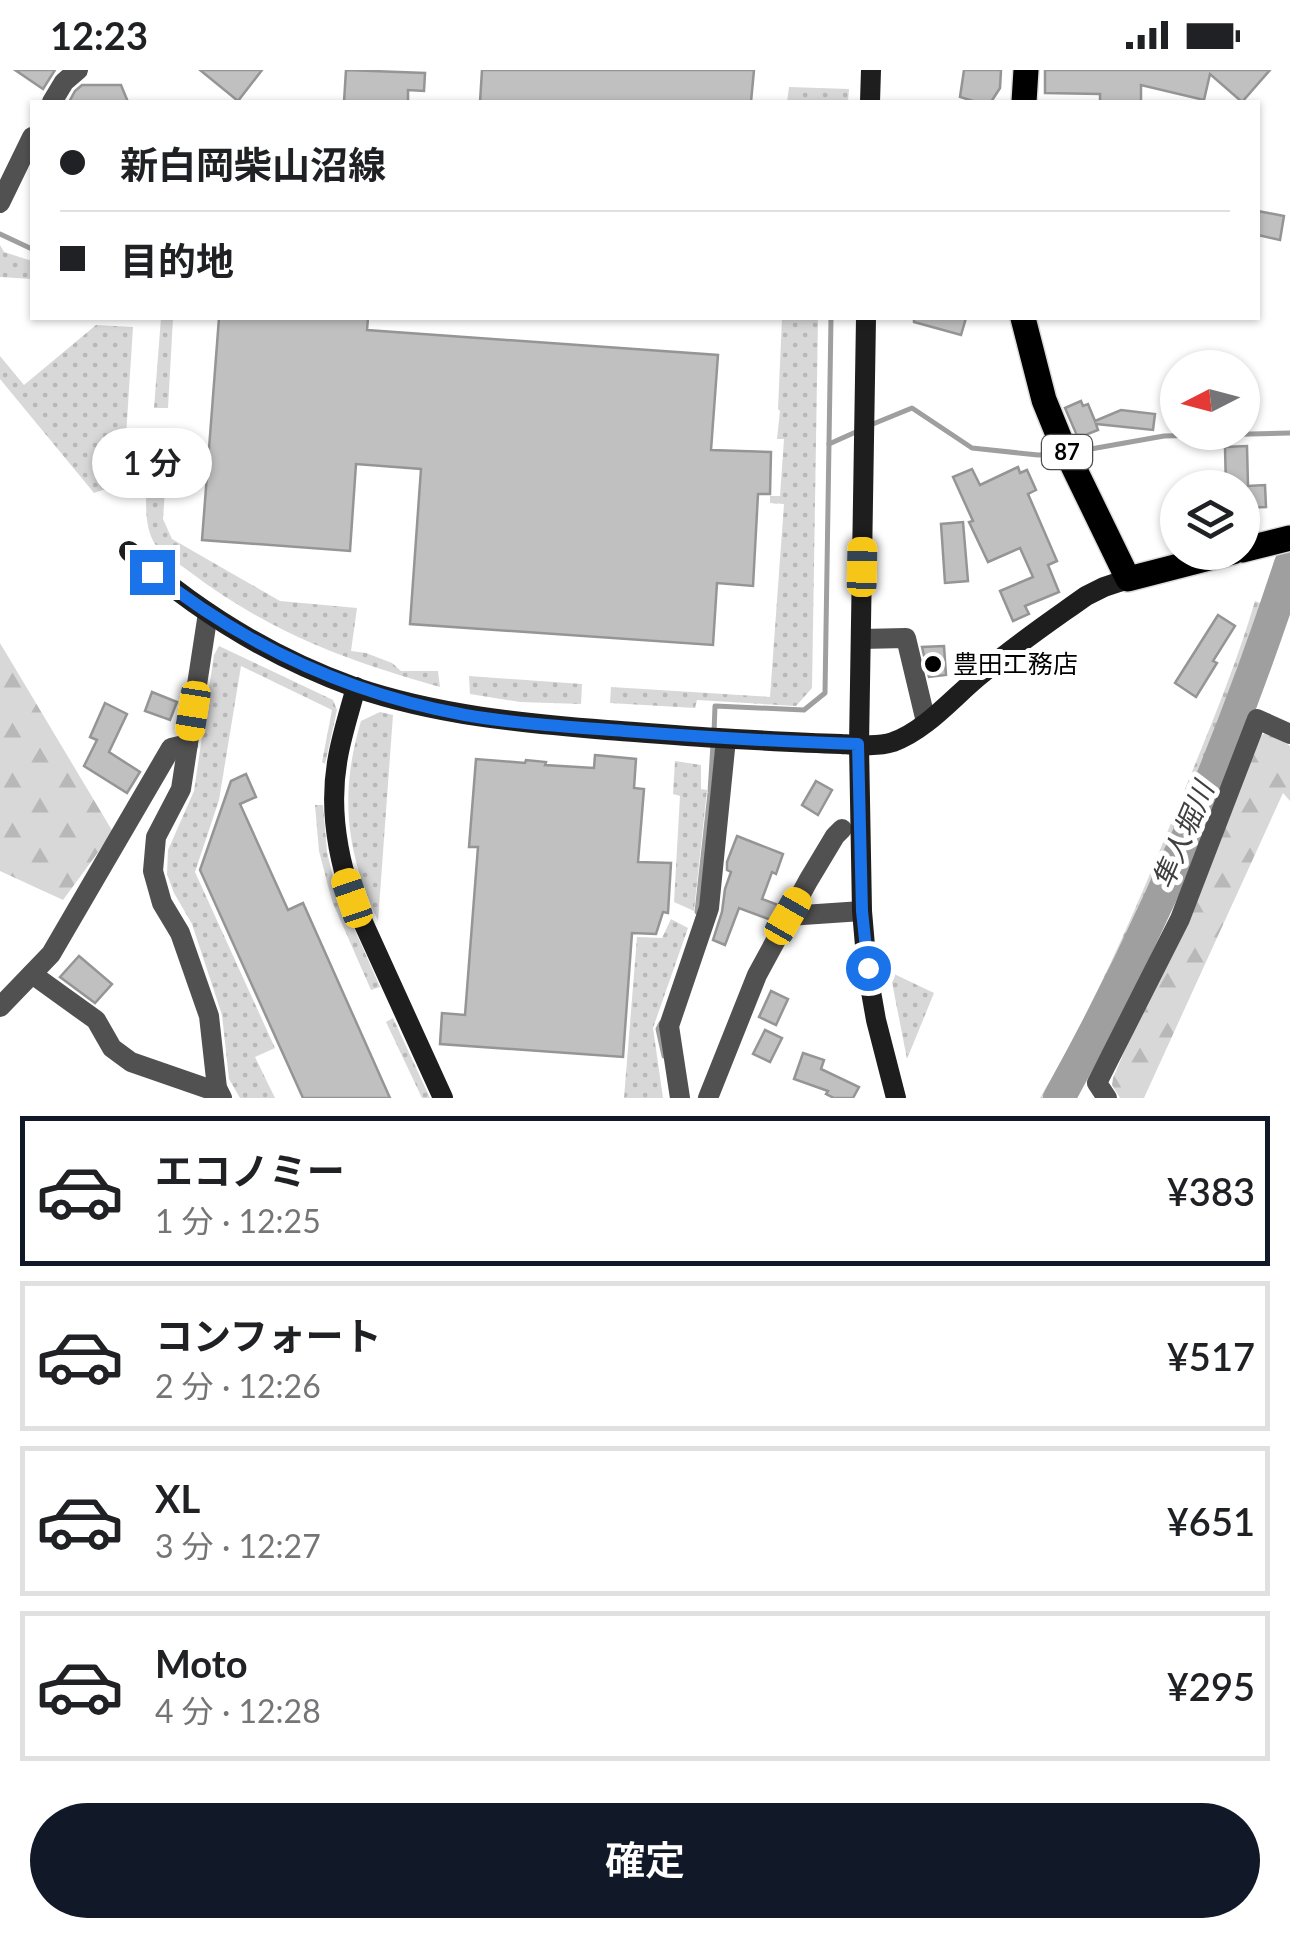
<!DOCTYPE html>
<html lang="ja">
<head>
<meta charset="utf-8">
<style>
	body { margin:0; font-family:Lato,"Noto Sans JP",sans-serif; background:#f6f6f6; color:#202124; height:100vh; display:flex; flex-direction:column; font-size:38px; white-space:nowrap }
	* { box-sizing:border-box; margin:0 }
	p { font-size:32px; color:#757577 }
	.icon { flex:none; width:55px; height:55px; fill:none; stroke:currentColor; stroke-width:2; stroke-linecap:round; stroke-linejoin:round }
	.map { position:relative; height:1028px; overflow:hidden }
	.drawer { display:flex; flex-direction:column; background:#fff; flex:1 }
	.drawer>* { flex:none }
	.banner { position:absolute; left:30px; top:30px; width:1230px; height:220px; border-radius:0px; box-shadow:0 2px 8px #0004; display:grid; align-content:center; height:220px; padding:0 30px; background:#fff }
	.needle { width:65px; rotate:264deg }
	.buttons { position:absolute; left:1160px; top:280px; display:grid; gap:20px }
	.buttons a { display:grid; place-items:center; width:100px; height:100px; border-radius:50%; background:#fff; box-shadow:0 2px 8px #0004; font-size:50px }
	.end { position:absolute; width:45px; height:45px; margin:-22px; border:12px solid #1a73e8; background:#fff; box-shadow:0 0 0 5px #fff }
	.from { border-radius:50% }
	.bubble { position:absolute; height:70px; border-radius:35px; background:#fff; box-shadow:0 2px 8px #0004; font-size:32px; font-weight:600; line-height:70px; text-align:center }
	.car { position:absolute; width:30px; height:60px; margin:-30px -15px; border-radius:12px; box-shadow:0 0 8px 2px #0007; background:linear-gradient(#f5c518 24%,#345 0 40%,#f5c518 0 76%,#345 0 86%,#f5c518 0) }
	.banner b { display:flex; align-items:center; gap:35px; height:95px; font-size:38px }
	.banner b+b { border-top:2px solid #e0e0e0 }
	.banner i { width:25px; height:25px; background:#202124 }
	ul { padding:18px 0 0; list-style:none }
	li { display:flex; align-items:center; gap:30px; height:150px; margin:0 20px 15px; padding:0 10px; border:5px solid #e0e0e0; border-radius:0px }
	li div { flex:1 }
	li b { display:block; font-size:38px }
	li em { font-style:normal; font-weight:600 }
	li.active { border-color:#111827 }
	li>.icon { width:90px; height:90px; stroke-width:1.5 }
	.button { display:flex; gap:20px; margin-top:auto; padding:20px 30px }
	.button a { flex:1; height:115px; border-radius:60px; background:#111827; color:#fff; font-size:40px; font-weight:600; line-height:115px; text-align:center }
	.status { display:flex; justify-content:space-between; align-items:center; height:70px; padding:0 50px; background:#fff; direction:ltr }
	.status svg { height:28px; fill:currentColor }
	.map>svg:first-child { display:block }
</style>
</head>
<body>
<div class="status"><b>12:23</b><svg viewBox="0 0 49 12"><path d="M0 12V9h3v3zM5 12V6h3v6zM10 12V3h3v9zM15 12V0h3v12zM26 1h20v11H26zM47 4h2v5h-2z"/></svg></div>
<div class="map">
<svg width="1290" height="1028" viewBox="0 0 1290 1028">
	<defs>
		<pattern id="green-dots" width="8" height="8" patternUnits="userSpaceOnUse" patternTransform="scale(2.5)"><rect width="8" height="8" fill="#d8d8d8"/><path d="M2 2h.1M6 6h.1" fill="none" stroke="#b8b8b8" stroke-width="1.8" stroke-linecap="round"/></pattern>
		<pattern id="forest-firs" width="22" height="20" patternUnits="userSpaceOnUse" patternTransform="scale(2.5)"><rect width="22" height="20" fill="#d8d8d8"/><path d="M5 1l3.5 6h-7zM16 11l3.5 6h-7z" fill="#b8b8b8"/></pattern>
	</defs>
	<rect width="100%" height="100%" fill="#fff"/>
	<g fill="url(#green-dots)">
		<polygon points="789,17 849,19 848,32 787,32"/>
		<polygon points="0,175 4,182 32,191 32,209 0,207"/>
		<polygon points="161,248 173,248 168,338 154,338"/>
		<polygon points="782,248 818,248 812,618 796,636 697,630 695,638 610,633 611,617 770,627 784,434 770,433 770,426 780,426 784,369 777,369 780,341 778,339"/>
		<polygon points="96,255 133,257 123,413 94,423 0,309 0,286 24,315"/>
		<path d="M151,376h17l-5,73 9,20 108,62 77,7 -6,43 15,2 26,10 9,8h37l2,16c-96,-27 -169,-54 -250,-115 -10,-8 -28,-17 -35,-28 -16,-25 -6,-70 -4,-98z"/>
		<path d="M1255,531l8,3 -87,240 -25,62 -58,114 -46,78h-7c56,-95 99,-195 140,-297 27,-66 55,-132 75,-200z"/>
		<polygon points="1278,540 1288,541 1172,838 1098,988 1076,1028 1063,1028 1141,885 1184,788"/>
		<polygon points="219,576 333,630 337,640 325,694 322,692 332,640 241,596 219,730 195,802 275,978 255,987 275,1028 240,1028 229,1009 222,945 192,854 174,823 167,804 168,780 194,721 214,585"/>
		<polygon points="469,606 582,614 581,634 520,632 470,624"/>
		<path d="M380,642l13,3 -15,206c-32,-69 -39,-126 -17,-200z"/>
		<polygon points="675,691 701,695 701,719 707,720 694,841 674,832 680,726 673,724"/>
		<polygon points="315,735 323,735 327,782 335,815 380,917 371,920 332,831 319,781"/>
		<polygon points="671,849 688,858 653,958 663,1028 624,1028 637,867 662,868"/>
		<polygon points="890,902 934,923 907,989"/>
		<polygon points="393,948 430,1028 422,1028 386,952"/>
	</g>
	<g fill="url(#forest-firs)">
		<polygon points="0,573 113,762 63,830 0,801"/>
		<polygon points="1268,661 1290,676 1290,731 1283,723 1144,1028 1120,1028 1112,1015 1113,1008 1259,667"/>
	</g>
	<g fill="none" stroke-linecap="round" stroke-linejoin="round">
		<g stroke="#9f9f9f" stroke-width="5">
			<polyline points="0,164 32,179"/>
			<polyline points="868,356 912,338 972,378 1038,385 1056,384"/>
			<polyline points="829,374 858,361"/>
			<polyline points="1085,380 1164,366 1290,363"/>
			<polyline points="714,663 715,636 804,640 825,623 831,248"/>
			<polyline points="697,842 710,723 713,674"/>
			<polyline points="661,953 658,959 664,986"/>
		</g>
		<path stroke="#9f9f9f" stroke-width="32" d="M1059,1028c94,-169 171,-350 231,-534"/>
	</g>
	<g fill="#c0c0c0" stroke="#959595" stroke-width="2.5">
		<polygon points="15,0 55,0 43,19"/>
		<polygon points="200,0 262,0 238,31"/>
		<polygon points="346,0 425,3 424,21 408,20 408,32 344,32"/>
		<polygon points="482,0 754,0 751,32 480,32"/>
		<polygon points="964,0 1001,0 1000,18 991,32 976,32 960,27"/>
		<polygon points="1045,0 1270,0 1242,32 1210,4 1204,30 1141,15 1141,32 1100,32 1100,24 1045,23"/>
		<polygon points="82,15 121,15 128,32 69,32 75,21"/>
		<polygon points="1258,141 1284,146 1280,170 1258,165"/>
		<polygon points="219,248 368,248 367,260 718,285 711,380 771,382 770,424 758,424 753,516 717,513 713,575 410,554 421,399 356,394 350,481 202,470"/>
		<polygon points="914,248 966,248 961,265 914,252"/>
		<polygon points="1081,331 1083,336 1088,334 1095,351 1121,340 1155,344 1153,360 1096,354 1098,360 1078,368 1065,338"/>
		<polygon points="1247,376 1248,416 1265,415 1266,437 1242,438 1242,418 1226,418 1225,377"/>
		<polygon points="1018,397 1020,403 1027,400 1036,420 1028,424 1057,491 1048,495 1059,522 1025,536 1029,544 1013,551 1000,521 1033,507 1020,478 988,492 969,452 973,451 953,407 972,399 980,415"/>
		<polygon points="963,452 968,511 945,513 941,454"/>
		<polygon points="1218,545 1235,556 1213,591 1217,593 1196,627 1175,613"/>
		<polygon points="944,576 946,605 929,607 922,577"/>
		<polygon points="152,622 177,632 170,650 145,641"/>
		<polygon points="105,633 127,644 109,682 140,702 127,723 84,696 97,670 90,667"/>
		<polygon points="595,685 636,689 634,718 644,719 638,792 671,793 668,843 663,842 656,864 632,863 623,987 440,974 442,943 465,945 478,777 469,777 476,689 525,693 526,690 546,692 545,695 594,698"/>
		<polygon points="246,704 256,727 240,734 288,840 303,833 390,1028 303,1028 200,800 231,711"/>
		<polygon points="816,711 832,720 818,745 802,735"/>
		<polygon points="737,766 783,784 776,804 772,802 762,829 778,835 771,850 739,838 725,875 713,870 722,842 725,819 731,802 727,800 727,792"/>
		<polygon points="79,886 112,914 95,933 60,907"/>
		<polygon points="771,921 788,929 776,955 759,947"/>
		<polygon points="765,960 782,968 770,992 753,984"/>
		<polygon points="803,983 824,990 821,999 859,1017 853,1028 834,1028 826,1024 828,1021 794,1009"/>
	</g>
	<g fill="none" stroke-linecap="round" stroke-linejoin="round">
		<defs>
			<g id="primary">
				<polyline points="1024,32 1026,0"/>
				<polyline points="1023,248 1044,330 1059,367 1128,509 1233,482"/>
				<polyline points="1242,480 1290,468"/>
			</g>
		</defs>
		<use href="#primary" stroke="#dbdbdb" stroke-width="28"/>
		<g stroke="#515151" stroke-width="20">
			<polyline points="52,32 64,12 78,0"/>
			<polyline points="0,133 32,67"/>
			<polyline points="208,543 181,719 156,767 153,801 162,833 180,863 209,946 217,1018 222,1028"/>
			<polyline points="861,569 906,568 926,652"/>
			<polyline points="788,846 862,841"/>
			<polyline points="32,904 96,950 112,978 131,992 206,1018 217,1018"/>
			<polyline points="0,937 51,884 171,678 188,674"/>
			<polyline points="680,1028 669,956 709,838 726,669"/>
			<polyline points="708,1028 757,905 808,811 835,766 842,759"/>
			<polyline points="1107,1028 1097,1013 1180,849 1257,649 1290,664"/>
		</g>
		<g stroke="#1e1e1e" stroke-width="20">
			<polyline points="870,32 871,0"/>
			<polyline points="866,248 859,675 862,841 867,899 876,950 896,1028"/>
			<path d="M129,481c66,59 142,106 225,136 82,28 167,36 253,43 42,3 85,7 128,9 35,2 70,4 106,5 16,1 36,3 52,-2 34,-12 62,-47 90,-69 32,-28 68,-52 103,-77l18,-9 24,-8"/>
			<path d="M356,617c-6,23 -14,47 -18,70 -9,47 -1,97 14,141l91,200"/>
		</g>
		<use href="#primary" stroke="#000" stroke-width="25"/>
	</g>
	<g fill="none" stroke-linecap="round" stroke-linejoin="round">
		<path stroke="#1a73e8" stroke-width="12" d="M152,502c92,73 197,122 313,143 53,9 106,12 159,16 78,6 156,11 234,13l4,167 6,57"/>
	</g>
	<circle fill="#000" stroke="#fff" stroke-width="4" cx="933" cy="594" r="10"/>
	<g text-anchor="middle" stroke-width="10" stroke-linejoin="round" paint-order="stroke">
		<rect fill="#fff" stroke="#4c4c4c" stroke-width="2.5" x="1042" y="365" width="50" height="34" rx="8"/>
		<g font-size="22" font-weight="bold" fill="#000">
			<text x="1067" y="390">87</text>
		</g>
		<g font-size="25" fill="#000" stroke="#fff" text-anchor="start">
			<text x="953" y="603">豊田工務店</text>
		</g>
		<g font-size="28" font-style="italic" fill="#404040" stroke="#fff">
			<text transform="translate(1183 765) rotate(-67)" y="10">隼人堀川</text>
		</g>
	</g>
</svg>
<div class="buttons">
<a><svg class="needle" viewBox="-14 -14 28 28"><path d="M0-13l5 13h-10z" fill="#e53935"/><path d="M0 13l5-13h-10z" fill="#757577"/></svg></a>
<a><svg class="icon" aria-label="layers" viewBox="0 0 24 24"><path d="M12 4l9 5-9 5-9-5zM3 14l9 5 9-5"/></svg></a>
</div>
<i class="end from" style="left:868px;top:898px"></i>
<i class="end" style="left:152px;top:502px"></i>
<div class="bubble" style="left:92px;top:358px;width:120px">1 分</div>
<i class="car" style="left:862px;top:497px;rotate:1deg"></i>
<i class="car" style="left:193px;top:641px;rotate:189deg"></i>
<i class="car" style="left:352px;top:828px;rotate:341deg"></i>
<i class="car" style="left:788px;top:846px;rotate:30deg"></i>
<div class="banner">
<b><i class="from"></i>新白岡柴山沼線</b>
<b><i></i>目的地</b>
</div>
</div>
<section class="drawer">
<ul>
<li class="active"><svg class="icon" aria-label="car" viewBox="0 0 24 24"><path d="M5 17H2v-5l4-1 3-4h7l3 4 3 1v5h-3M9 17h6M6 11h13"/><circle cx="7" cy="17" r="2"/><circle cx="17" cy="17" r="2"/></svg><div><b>エコノミー</b><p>1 分 · 12:25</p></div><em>¥383</em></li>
<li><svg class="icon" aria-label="car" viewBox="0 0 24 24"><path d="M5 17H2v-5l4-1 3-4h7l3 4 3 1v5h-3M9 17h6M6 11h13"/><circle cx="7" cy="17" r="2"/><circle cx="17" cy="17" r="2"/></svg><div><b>コンフォート</b><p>2 分 · 12:26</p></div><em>¥517</em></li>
<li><svg class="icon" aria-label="car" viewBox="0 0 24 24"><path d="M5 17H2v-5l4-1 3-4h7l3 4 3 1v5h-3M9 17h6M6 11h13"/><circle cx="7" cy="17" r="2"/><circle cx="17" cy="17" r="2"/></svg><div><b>XL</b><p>3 分 · 12:27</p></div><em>¥651</em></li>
<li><svg class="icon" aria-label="car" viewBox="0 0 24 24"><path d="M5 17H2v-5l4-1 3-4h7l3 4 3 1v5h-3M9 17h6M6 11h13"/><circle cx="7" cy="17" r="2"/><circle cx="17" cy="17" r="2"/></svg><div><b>Moto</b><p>4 分 · 12:28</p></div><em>¥295</em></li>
</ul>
<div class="button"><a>確定</a></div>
</section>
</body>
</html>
